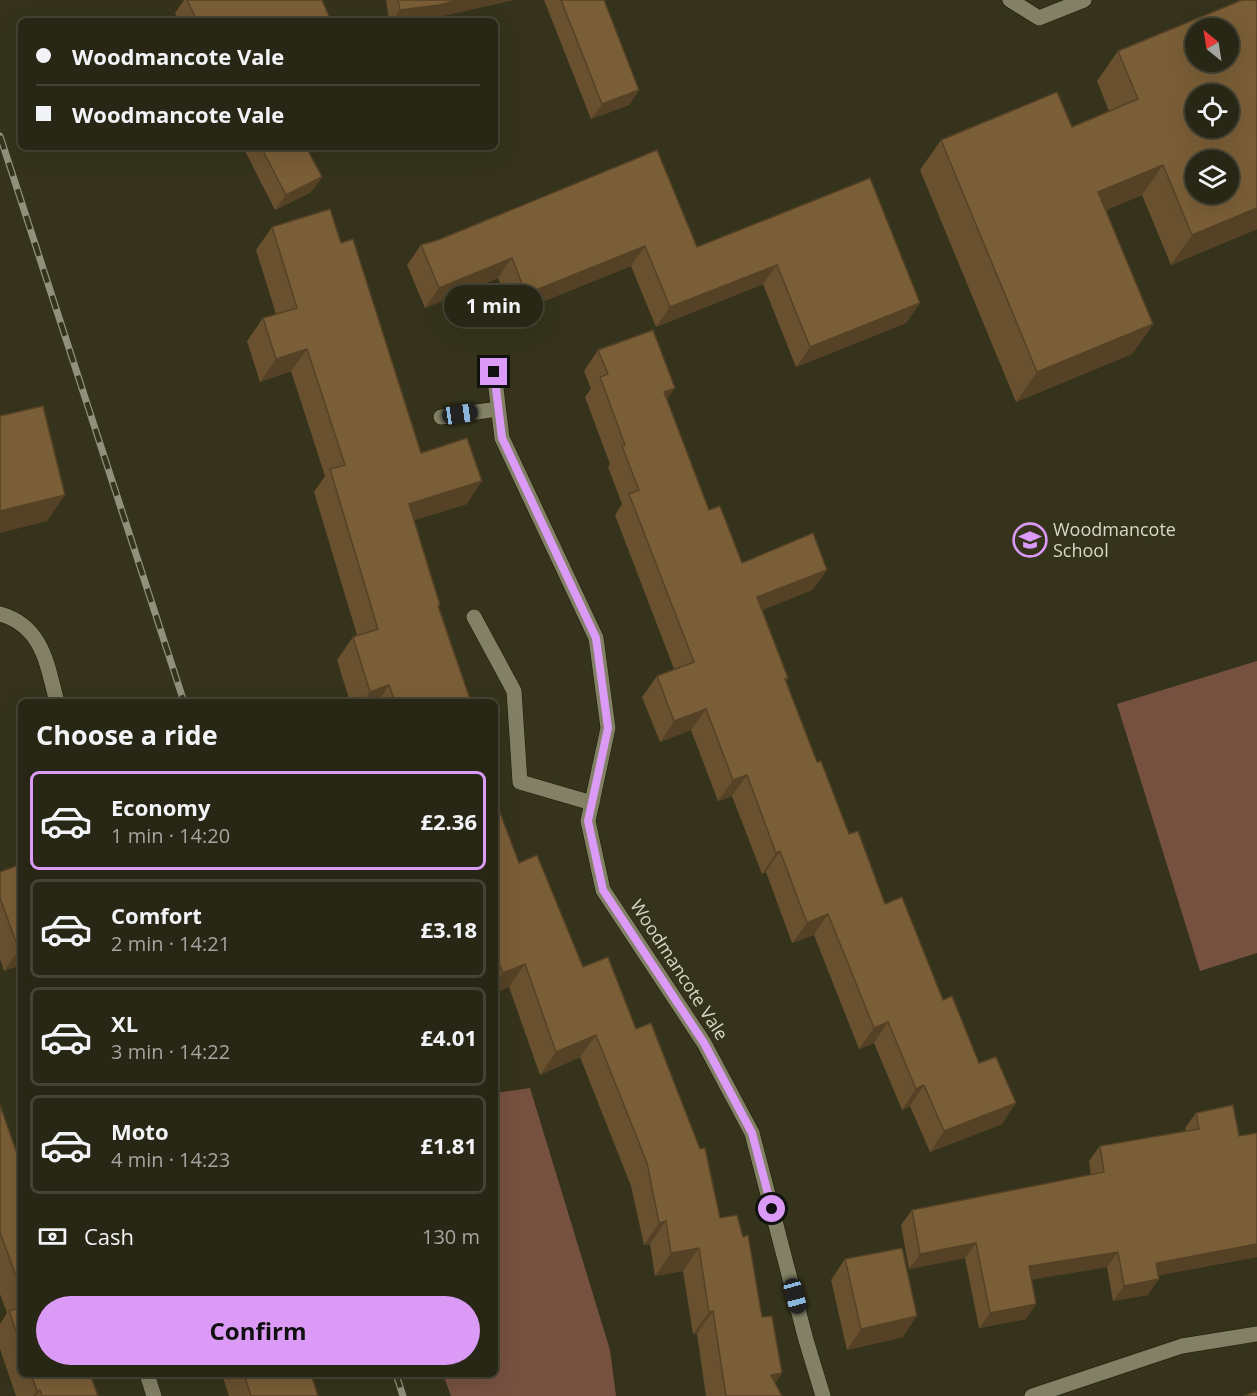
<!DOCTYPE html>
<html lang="en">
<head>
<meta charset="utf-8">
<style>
	body { margin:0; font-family:"Open Sans",sans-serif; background:#302e1d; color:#f1f3f6; height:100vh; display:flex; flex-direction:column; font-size:22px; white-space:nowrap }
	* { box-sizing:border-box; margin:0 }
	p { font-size:20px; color:#a5a5a0 }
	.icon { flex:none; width:33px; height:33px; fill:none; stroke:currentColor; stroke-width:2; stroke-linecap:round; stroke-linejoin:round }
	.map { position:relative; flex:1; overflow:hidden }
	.side { position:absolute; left:18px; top:699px; width:480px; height:678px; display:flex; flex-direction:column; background:#282614; border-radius:9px; box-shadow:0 6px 24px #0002,0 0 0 2px #444334 }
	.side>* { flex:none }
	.banner { position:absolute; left:18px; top:18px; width:480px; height:132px; border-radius:9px; box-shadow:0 6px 24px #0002,0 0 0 2px #444334; display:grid; align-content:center; height:132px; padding:0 18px; background:#282614 }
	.needle { width:39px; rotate:330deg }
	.buttons { position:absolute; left:1185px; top:18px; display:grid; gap:12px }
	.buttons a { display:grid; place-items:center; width:54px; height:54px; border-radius:50%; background:#282614; box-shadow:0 6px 24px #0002,0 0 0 2px #444334; font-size:30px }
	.end { position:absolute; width:27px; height:27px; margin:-14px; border:8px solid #db9af6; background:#111; box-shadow:0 0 0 3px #111 }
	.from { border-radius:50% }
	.bubble { position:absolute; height:42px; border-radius:21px; background:#282614; box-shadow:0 6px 24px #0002,0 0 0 2px #444334; font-size:20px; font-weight:700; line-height:42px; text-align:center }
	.car { position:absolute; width:18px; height:36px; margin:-18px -9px; border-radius:8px; box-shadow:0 0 4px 2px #0007; background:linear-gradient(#222 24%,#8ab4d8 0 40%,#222 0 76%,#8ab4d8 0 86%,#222 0) }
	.banner b { display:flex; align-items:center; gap:21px; height:57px; font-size:22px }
	.banner b+b { border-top:2px solid #444334 }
	.banner i { width:15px; height:15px; background:#f1f3f6 }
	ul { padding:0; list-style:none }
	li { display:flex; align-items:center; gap:18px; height:99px; margin:0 12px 9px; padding:0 6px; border:3px solid #444334; border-radius:9px }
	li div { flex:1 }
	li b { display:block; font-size:22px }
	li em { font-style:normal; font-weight:700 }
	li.on { border-color:#db9af6 }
	li>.icon { width:54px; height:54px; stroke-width:1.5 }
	h2 { padding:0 18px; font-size:27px; line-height:72px }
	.pay { display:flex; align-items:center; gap:15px; height:66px; padding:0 18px; font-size:22px }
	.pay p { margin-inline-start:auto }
	.primary-button { display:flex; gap:12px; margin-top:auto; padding:12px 18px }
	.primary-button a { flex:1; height:69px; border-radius:36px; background:#db9af6; color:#111; font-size:24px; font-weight:700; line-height:69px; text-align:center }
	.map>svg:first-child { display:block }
</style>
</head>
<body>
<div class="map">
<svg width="1257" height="1396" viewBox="0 0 1257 1396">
	<rect width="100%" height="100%" fill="#35331b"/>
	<g fill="#775140">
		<polygon points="1257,661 1257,953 1200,971 1117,704"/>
		<polygon points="530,1088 610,1350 616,1396 451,1396 443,1374 495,1374 495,1093"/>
	</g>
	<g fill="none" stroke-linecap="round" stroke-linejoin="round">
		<defs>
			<polyline id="service" points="1010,0 1039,18 1084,0"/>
			<g id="minor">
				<polyline points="494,372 502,438 596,638 608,728 588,821 603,890 704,1043 752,1133 806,1340 823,1396"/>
				<polyline points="441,417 498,409"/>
				<path d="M0,614c43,12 47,51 57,88"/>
				<polyline points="474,617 514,691 520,782 592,803"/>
				<polyline points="147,1374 154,1396"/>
				<polyline points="1032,1396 1182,1346 1257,1334"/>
			</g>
		</defs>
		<use href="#service" stroke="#1d1a04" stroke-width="16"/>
		<use href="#minor" stroke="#1d1a04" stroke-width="16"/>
		<use href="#service" stroke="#828065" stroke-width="15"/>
		<use href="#minor" stroke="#828065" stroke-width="15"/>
		<defs>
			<g id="rail">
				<polyline points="0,136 184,702"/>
				<polyline points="396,1374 403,1396"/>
			</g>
		</defs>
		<use href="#rail" stroke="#91907d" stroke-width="7"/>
		<use href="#rail" stroke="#35331b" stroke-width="4.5" stroke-dasharray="14" stroke-linecap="butt"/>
	</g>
	<g fill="#69512f">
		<polygon points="184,0 322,0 331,21 179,21 175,13"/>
		<polygon points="386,0 513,0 429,19 417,21 389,21"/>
		<polygon points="544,0 604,0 639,90 629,105 591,119"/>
		<polygon points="1257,0 1257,229 1171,265 1142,195 1106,210 1153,324 1132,354 1016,402 920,170 941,140 1072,127 1109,111 1097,81 1118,51"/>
		<polygon points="243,147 306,147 322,177 311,192 275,210"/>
		<polygon points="870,178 920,303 906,323 796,367 763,284 656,327 631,266 512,314 498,278 425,308 407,265 421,245 438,240 697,247"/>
		<polygon points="272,227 341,243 421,453 467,504 414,520 440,605 439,607 471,702 350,702 337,660 353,637 357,635 314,492 325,476 291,371 260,382 247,341 263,318 276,314 256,250"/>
		<polygon points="598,350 667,399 709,510 742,563 827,570 812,590 762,610 788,678 786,681 817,762 849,834 885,904 943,1000 1002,1124 930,1152 910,1106 902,1110 874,1043 859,1049 814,935 792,943 766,872 762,874 732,796 718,801 691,730 660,742 642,697 657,676 674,669 615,515 622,504 608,467 610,464 585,397 591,389 584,371"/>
		<polygon points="495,799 519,863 583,967 636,1029 720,1218 762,1317 782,1373 775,1383 782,1396 706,1396 697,1334 693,1334 683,1271 655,1276 650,1244 644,1245 631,1186 580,1057 540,1075 509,987 495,993"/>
		<polygon points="21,864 21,965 4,971 0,959 0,872"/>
		<polygon points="0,1105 21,1165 21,1374 90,1374 98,1396 16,1396 0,1349 0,1324 7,1313 0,1294"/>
		<polygon points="1196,1113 1257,1257 1158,1275 1148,1295 1113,1301 1107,1267 1032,1279 1026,1319 979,1328 965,1258 909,1269 901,1225 912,1210 1091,1175 1089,1161 1100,1146 1186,1131 1185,1128"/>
		<polygon points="845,1259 903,1337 847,1350 831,1280"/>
		<polygon points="222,1374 311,1374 318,1396 229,1396"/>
	</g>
	<g fill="#554226">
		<polygon points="459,0 513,0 429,19 417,21 392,21 400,10"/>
		<polygon points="639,90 629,105 591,119 602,104"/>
		<polygon points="1163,165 1142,195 1077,222 1098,192"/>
		<polygon points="322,177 311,192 275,210 286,195"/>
		<polygon points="1257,208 1257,229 1171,265 1192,235"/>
		<polygon points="645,246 631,266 512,314 526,294"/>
		<polygon points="512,258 498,278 425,308 439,288"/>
		<polygon points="777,265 763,284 656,327 670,307"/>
		<polygon points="920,303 906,323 796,367 810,347"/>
		<polygon points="1153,324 1132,354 1016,402 1037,372"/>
		<polygon points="307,349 291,371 260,382 276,359"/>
		<polygon points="675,388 660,409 664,392"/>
		<polygon points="482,481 467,504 393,527 409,504"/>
		<polygon points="65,495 47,521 0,533 0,511"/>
		<polygon points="827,570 812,590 742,618 757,597"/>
		<polygon points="389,685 378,702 363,702 370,692"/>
		<polygon points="706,709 691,730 660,742 674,721"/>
		<polygon points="747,775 732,796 718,801 733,780"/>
		<polygon points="780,851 766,872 762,874 776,853"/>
		<polygon points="828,914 814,935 792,943 807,923"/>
		<polygon points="21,949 21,965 4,971 19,950"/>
		<polygon points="525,964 509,987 495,993 495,984 503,973"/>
		<polygon points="888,1022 874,1043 859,1049 874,1028"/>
		<polygon points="596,1035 580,1057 540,1075 556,1052"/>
		<polygon points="924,1085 910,1106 902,1110 916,1089"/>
		<polygon points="1016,1103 1002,1124 930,1152 944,1131"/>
		<polygon points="666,1221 650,1244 644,1245 659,1223"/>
		<polygon points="976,1243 965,1258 909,1269 920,1254"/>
		<polygon points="1257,1244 1257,1257 1145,1278 1156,1263"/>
		<polygon points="699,1248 683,1271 655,1276 671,1253"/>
		<polygon points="1118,1252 1107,1267 1018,1282 1029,1266"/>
		<polygon points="1159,1279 1148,1295 1113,1301 1124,1286"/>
		<polygon points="1036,1304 1026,1319 979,1328 990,1313"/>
		<polygon points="713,1311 697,1334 693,1334 709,1312"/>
		<polygon points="917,1316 903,1337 847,1350 861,1329"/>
		<polygon points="782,1373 766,1396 771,1375"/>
		<polygon points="40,1390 36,1396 33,1396 37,1391"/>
	</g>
	<g fill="#7a5e37" stroke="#554226" stroke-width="1.5" fill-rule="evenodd">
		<polygon points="187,0 322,0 331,21 197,21"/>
		<polygon points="398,0 459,0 439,5 400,10"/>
		<polygon points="561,0 604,0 639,90 602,104"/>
		<path d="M1242,0h15v208l-65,27 -29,-70 -65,27 55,132 -116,48 -96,-232 116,-48 15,35 66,-28 -20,-48zM1196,28h32v34h-32zM1196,94h32v34h-32zM1196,160h32v34h-32z"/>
		<polygon points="261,147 306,147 322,177 286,195"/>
		<polygon points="657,150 697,247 870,178 920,303 810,347 777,265 670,307 645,246 526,294 512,258 439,288 421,245 438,240"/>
		<polygon points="330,209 341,243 353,239 421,453 467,438 482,481 409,504 440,605 438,606 471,702 395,702 389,685 370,692 353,637 378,629 330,469 345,465 307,349 276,359 263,318 297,308 272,227"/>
		<polygon points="653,330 675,388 664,392 709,510 720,506 742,563 813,533 827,570 757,597 788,678 785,679 817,762 821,761 849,834 858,831 885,904 902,897 943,1000 952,996 979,1063 996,1057 1016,1103 944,1131 924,1085 916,1089 888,1022 874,1028 828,914 807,923 780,851 776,853 747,775 733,780 706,709 674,721 657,676 694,662 629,494 639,490 622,446 625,445 600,377 608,374 598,350"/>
		<polygon points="43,406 65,495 0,511 0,416"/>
		<polygon points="495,799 519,863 537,855 583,967 608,957 636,1029 651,1023 700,1149 705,1148 720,1218 737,1215 743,1237 748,1235 762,1317 772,1316 782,1373 771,1375 782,1396 726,1396 713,1311 709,1312 699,1248 671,1253 666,1221 659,1223 647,1163 596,1035 556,1052 525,964 503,973 495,954"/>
		<polygon points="21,864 21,949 19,950 0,898 0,872"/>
		<polygon points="0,1105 21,1165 21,1290 0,1232"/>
		<polygon points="1233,1105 1239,1136 1257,1133 1257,1244 1156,1263 1159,1279 1124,1286 1118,1252 1029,1266 1036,1304 990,1313 976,1243 920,1254 912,1210 1104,1172 1100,1146 1199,1129 1196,1113"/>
		<polygon points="902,1248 917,1316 861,1329 845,1259"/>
		<polygon points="21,1307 21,1346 9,1311"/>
		<polygon points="31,1374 90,1374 98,1396 42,1396 40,1390 37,1391"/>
		<polygon points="244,1374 311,1374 318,1396 251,1396"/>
		<polygon points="1257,1391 1257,1396 1244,1396"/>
	</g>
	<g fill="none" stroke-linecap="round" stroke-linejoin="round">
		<polyline stroke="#db9af6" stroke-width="8" points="494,372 502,438 596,638 608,728 588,821 603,890 704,1043 752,1133 772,1209"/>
	</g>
	<defs>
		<symbol id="school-ring" viewBox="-11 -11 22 22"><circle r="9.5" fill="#35331b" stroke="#db9af6" stroke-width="1.5"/><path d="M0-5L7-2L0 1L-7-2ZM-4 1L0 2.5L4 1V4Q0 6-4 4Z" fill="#db9af6"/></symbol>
	</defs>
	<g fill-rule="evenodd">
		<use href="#school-ring" x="1011" y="521" width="38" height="38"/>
	</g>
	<g text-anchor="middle" stroke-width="4.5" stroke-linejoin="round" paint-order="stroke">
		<g font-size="18" fill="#d8d7c8" stroke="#35331b" text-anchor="start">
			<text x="1053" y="536">Woodmancote<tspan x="1053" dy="21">School</tspan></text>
		</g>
		<g font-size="18" fill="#d8d7c8" stroke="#35331b">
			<text transform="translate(679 970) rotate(57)" y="6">Woodmancote Vale</text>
		</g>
	</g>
</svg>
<div class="buttons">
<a><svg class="needle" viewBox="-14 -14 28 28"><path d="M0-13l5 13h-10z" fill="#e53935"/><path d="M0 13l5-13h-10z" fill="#a5a5a0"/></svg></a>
<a><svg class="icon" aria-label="locate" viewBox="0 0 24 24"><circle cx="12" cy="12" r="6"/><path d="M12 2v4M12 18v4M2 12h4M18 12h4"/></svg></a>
<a><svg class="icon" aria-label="layers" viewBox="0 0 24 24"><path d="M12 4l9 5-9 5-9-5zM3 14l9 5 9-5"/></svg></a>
</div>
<i class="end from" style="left:772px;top:1209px"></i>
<i class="end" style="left:494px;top:372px"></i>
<div class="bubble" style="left:444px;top:285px;width:99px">1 min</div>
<i class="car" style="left:460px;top:414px;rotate:82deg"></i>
<i class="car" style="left:795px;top:1296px;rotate:165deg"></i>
<div class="banner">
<b><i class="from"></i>Woodmancote Vale</b>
<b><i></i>Woodmancote Vale</b>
</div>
<section class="side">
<h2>Choose a ride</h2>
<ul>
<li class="on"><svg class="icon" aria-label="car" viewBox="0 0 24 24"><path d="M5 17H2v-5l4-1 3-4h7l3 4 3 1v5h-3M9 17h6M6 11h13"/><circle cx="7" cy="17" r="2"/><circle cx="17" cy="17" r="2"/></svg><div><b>Economy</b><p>1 min · 14:20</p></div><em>£2.36</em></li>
<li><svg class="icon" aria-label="car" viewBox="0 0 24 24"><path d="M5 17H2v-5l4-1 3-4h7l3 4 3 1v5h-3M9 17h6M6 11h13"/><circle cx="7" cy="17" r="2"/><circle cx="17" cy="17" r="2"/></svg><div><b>Comfort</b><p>2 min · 14:21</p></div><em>£3.18</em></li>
<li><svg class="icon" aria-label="car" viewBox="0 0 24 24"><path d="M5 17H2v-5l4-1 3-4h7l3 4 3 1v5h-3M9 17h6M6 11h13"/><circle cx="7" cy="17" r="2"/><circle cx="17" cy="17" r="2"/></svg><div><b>XL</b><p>3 min · 14:22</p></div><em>£4.01</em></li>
<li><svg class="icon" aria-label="car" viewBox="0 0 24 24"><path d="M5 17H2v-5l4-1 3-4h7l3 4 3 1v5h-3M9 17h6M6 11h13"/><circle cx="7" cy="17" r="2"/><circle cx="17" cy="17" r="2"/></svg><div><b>Moto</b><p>4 min · 14:23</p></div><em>£1.81</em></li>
</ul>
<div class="pay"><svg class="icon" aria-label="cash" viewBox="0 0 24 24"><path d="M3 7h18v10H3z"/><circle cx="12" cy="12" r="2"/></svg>Cash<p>130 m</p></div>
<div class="primary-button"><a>Confirm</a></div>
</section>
</div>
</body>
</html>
